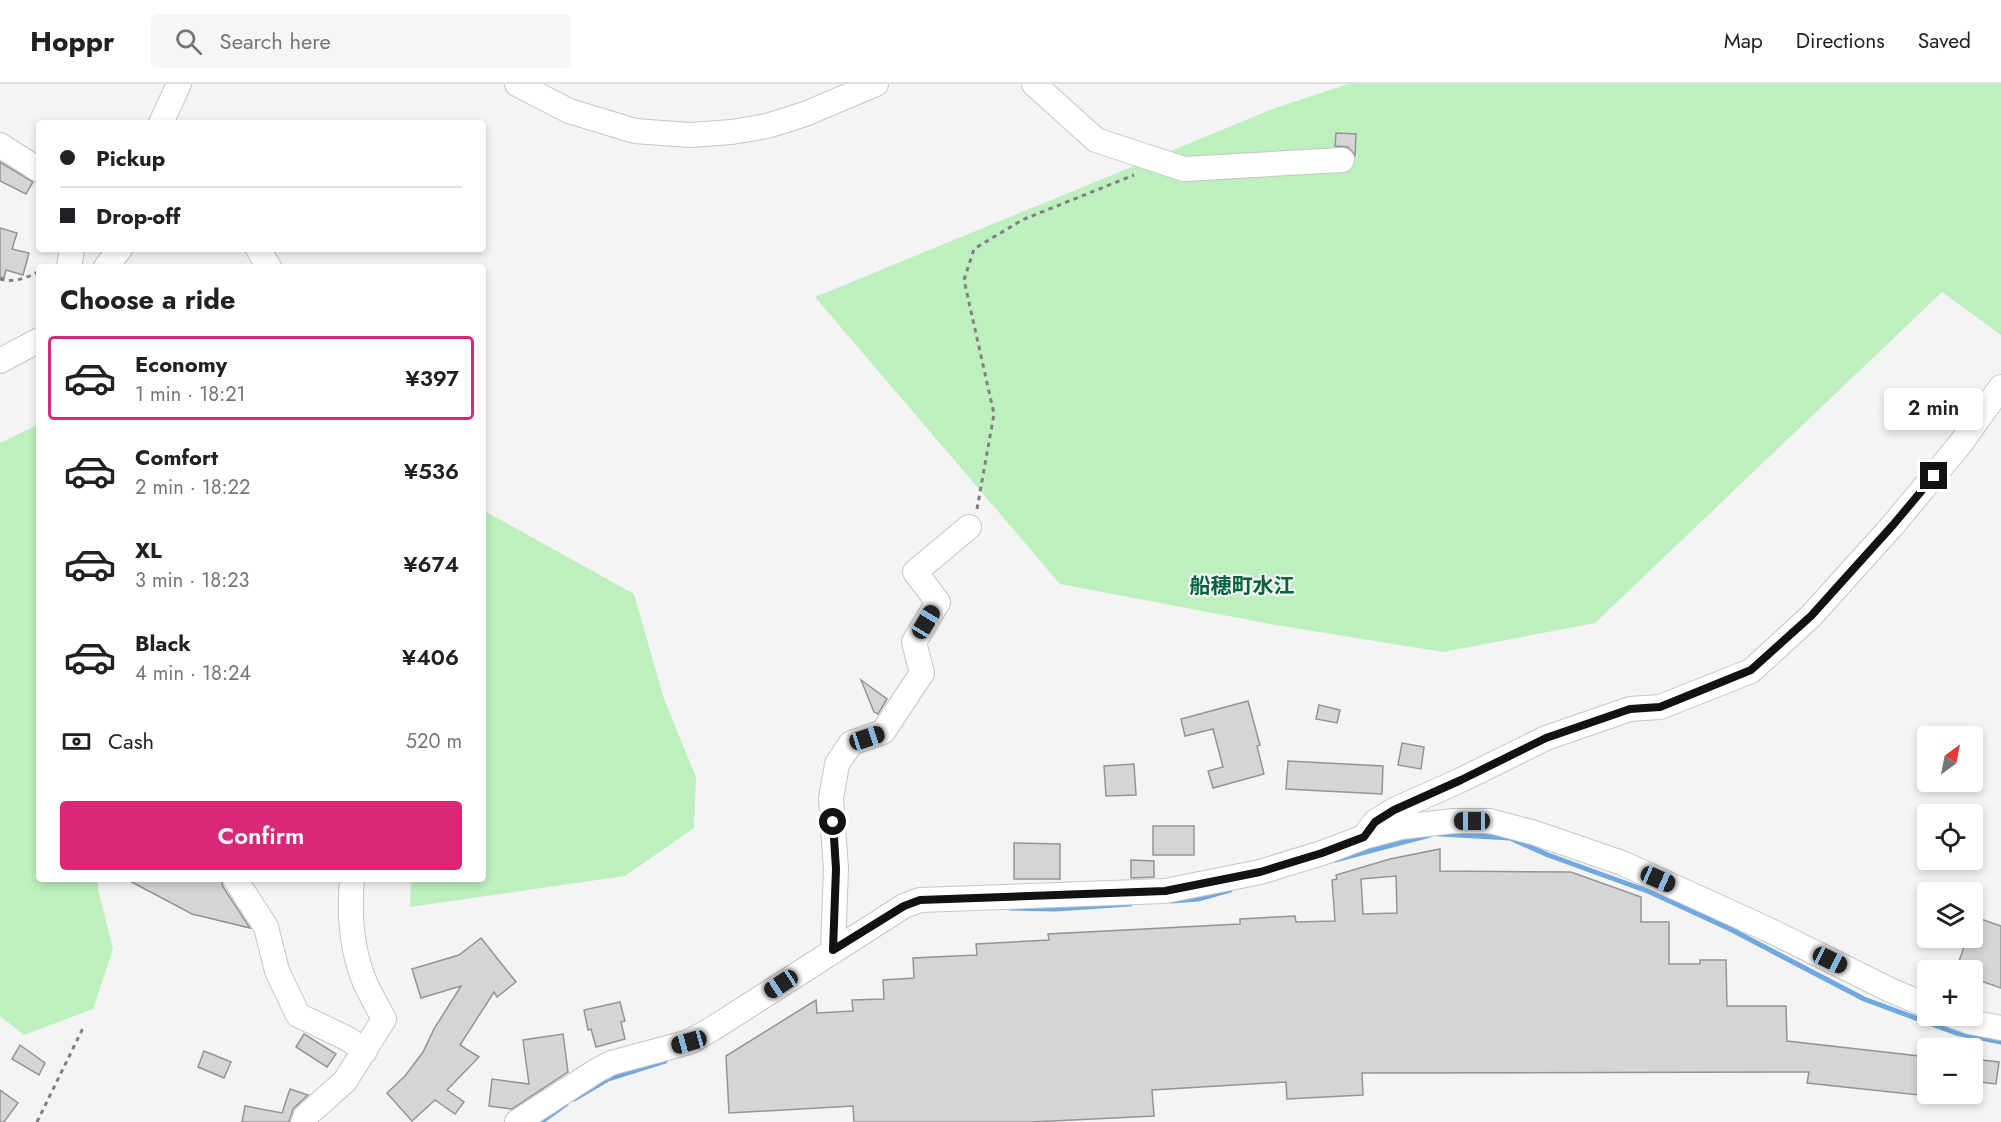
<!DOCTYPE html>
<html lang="en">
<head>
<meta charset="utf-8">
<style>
	body { margin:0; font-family:Jost,"Noto Sans JP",sans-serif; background:#f6f6f6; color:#202124; height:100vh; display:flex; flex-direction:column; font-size:22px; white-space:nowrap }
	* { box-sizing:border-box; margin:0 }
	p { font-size:20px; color:#757577 }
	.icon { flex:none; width:33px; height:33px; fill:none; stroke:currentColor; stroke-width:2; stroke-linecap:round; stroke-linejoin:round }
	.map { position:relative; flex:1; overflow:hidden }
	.sheet { position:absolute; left:36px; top:180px; width:450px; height:618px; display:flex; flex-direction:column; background:#fff; border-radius:6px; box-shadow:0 3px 9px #0003 }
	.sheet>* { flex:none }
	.banner { position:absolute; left:36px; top:36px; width:450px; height:132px; border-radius:6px; box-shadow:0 3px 9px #0003; display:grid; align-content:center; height:132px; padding:0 24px; background:#fff }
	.needle { width:39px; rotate:32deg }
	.controls { position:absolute; left:1917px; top:642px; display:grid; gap:12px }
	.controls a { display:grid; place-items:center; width:66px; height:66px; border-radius:6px; background:#fff; box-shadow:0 3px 9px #0003; font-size:30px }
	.end { position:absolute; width:27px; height:27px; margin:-14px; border:8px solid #121213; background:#fff; box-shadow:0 0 0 3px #fff }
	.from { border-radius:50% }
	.bubble { position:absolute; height:42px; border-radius:6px; background:#fff; box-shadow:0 3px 9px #0003; font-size:20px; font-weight:600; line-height:42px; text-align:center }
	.car { position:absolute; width:18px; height:36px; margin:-18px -9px; border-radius:8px; box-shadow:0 0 4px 2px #0007; background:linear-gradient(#222 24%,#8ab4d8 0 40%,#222 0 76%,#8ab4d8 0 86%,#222 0) }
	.banner b { display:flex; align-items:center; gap:21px; height:57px; font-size:22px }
	.banner b+b { border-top:2px solid #e0e0e0 }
	.banner i { width:15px; height:15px; background:#202124 }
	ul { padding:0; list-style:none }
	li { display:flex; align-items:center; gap:18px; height:84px; margin:0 12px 9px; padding:0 12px; border:3px solid transparent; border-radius:6px }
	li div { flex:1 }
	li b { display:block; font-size:22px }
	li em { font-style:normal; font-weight:600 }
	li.current { border-color:#db2777 }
	li>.icon { width:54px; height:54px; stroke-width:1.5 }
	h2 { padding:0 24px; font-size:27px; line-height:72px }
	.pay { display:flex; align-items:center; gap:15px; height:66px; padding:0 24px; font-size:22px }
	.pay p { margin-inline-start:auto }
	.cta { display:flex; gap:12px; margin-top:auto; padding:12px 24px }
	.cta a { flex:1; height:69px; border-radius:6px; background:#db2777; color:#fff; font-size:24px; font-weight:600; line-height:69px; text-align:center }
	header { display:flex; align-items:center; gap:36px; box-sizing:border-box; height:84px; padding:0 30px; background:#fff; border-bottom:2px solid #e0e0e0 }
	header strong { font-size:28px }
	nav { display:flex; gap:33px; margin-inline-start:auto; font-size:21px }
	.search { width:420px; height:54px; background:#f6f6f6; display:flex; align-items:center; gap:15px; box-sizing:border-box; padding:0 21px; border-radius:6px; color:#757577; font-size:22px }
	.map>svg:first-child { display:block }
</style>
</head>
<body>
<header>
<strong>Hoppr</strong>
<div class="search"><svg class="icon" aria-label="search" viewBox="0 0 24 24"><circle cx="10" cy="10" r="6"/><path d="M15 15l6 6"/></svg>Search here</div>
<nav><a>Map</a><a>Directions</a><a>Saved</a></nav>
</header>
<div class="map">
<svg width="2001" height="1038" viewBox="0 0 2001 1038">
	<rect width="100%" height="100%" fill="#f4f4f5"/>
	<g fill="#bdefbf">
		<polygon points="1348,0 2001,0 2001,251 1942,208 1595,539 1443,568 1276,541 1060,500 815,213 1275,24"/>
		<polygon points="39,340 39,795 98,795 98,804 113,865 93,925 24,951 0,932 0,359"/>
		<polygon points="483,426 634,510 664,615 696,693 694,744 625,792 410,823 411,795 483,795"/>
	</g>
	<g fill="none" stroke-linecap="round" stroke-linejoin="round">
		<g stroke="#71a8e0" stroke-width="5">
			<polyline points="1439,750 1510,754 1548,771 1650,808 1730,845 1864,915 1956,949 2001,958"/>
			<polyline points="1335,776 1430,751"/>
			<polyline points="1172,817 1198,815 1230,806"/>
			<polyline points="1010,824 1056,825 1130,820"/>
			<polyline points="574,1015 608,995 665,977"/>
			<polyline points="541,1038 566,1020"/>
		</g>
	</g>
	<g fill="#d5d5d7" stroke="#949496" stroke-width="1.5" fill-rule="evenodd">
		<polygon points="1336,49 1356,50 1355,71 1348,63 1335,62"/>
		<polygon points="0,78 33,98 26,110 0,97"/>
		<polygon points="0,144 17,149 12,165 29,169 23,191 6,186 4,194 0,193"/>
		<polygon points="861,596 887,615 878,630 874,628"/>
		<polygon points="1248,617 1260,661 1257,662 1264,690 1213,704 1208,687 1223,683 1213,645 1185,652 1181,635"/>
		<polygon points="1319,621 1340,626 1337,639 1316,635"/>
		<polygon points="1402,659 1424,663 1421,685 1398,681"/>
		<polygon points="1288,677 1383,682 1382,710 1286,705"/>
		<polygon points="1134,680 1136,711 1106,712 1104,682"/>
		<rect x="1153" y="742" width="41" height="29"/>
		<polygon points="1014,759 1060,760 1060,795 1014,795"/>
		<path d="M1440,765v22l131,1 70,25v25h28v42h31v-4h26l1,46h59l1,35 141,16v39l-121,-13 2,-11 -447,1 1,22 -76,4 -1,-17 -134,8 2,26 -122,6h-178l-1,-16 -124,7 -3,-57 90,-56 1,13 36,-2 -1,-11 32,-1 -1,-19 31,-2 -1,-20 64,-3 -1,-11 73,-4 -1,-6 192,-10v-5l55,-3 1,6 39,-1 -3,-41 5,-1 -1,-4 54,-16zM1396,792l1,37 -34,1 -2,-35z"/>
		<polygon points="1131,776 1154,777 1154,793 1131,794"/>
		<polygon points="126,795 221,796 223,803 250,844 192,830"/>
		<polygon points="1972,832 2001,842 2001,904 1972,894 1972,886 1956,886 1967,854 1972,854"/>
		<polygon points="481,854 516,898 497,913 494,908 460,961 479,973 447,1006 464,1018 455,1030 435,1016 412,1037 387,1009 405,992 423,968 434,945 461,902 421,914 412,885 459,871"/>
		<polygon points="620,918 625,937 621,938 625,955 596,963 591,945 588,946 584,926"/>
		<polygon points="304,950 336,970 327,983 296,963"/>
		<polygon points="563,950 568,988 512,1025 489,1022 492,995 529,1000 523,956"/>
		<polygon points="20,961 45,979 39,991 12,975"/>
		<polygon points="204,967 231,978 224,994 198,983"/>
		<polygon points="1972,975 1999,978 1996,1000 1972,997"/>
		<polygon points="290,1005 308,1011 293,1025 289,1038 242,1038 245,1022 282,1029"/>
		<polygon points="0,1006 18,1019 4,1038 0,1038"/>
	</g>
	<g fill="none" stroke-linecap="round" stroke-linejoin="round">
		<defs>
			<g id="minor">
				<polyline points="517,0 569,27 635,47 690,51 732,48 767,42 805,30 876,0"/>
				<polyline points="1034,0 1096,56 1184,85 1342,76"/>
				<polyline points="161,39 179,0"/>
				<polyline points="0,61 39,86"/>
				<polyline points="258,165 269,183"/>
				<polyline points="69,183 72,165"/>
				<polyline points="106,183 120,165"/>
				<polyline points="0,277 39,256"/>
				<polyline points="1366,750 1375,738 1394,726 1461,696 1546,654 1630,625 1660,623 1751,587 1811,532 1893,441 1961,359 2001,303"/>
				<polyline points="235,795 266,843 277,887 298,931 348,955 365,967"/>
				<polyline points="833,866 836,785 831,715 837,680 851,659 883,648 922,589 914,558 938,518 915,488 969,443"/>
				<polyline points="1953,932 1970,938 2001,944"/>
				<path d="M303,1038l3,-6 39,-35 39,-62c-6,-11 -12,-22 -18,-34 -14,-32 -17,-71 -14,-106"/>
				<polyline points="517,1038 596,987 611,979 689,958 712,945 904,822 920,816 1165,807 1260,788 1322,769 1364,753 1402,743 1453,737 1490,737 1535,749 1622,779 1769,846 1890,906 1928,922"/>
			</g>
		</defs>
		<use href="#minor" stroke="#c6c6c7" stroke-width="26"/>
		<g stroke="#808081" stroke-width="3" stroke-dasharray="4.5 4.5" stroke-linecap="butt">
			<path d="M0,195c13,4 28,-1 39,-8"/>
			<polyline points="977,425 994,330 964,196 974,165 1022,136 1134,91"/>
			<polyline points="37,1038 83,944"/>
		</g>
		<use href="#minor" stroke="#fff" stroke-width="24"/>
	</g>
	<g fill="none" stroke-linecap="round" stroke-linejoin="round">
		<polyline stroke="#121213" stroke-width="8" points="833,738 836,785 833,866 904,822 920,816 1165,807 1260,788 1322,769 1364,753 1375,738 1394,726 1461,696 1546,654 1630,625 1660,623 1751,586 1811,532 1893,441 1934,392"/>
	</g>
	<g text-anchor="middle" stroke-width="4.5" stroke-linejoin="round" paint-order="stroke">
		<g font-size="21" font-weight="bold" fill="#026440" stroke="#f4f4f5">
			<text x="1242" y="509">船穂町水江</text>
		</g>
	</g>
</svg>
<div class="controls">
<a><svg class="needle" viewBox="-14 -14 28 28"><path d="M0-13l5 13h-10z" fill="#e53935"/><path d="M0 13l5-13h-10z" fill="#757577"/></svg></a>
<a><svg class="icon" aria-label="locate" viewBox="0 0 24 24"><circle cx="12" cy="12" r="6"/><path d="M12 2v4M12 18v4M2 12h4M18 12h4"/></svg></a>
<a><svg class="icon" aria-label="layers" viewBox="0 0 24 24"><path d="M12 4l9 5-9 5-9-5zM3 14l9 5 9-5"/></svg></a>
<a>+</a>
<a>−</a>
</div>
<i class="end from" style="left:833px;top:738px"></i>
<i class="end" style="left:1934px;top:392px"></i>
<div class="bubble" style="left:1884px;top:304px;width:99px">2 min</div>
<i class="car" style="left:926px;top:538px;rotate:31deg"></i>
<i class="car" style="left:867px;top:654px;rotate:72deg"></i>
<i class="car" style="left:1472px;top:737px;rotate:270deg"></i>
<i class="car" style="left:1658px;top:795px;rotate:114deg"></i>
<i class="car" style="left:1830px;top:876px;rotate:116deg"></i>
<i class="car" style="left:781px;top:900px;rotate:237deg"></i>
<i class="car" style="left:689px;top:958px;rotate:254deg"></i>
<div class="banner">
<b><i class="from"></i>Pickup</b>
<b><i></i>Drop-off</b>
</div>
<section class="sheet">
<h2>Choose a ride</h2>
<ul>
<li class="current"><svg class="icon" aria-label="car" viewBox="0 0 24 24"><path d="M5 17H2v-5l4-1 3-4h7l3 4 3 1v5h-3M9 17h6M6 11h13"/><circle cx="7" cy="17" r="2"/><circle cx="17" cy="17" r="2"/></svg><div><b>Economy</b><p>1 min · 18:21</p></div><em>¥397</em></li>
<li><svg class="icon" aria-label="car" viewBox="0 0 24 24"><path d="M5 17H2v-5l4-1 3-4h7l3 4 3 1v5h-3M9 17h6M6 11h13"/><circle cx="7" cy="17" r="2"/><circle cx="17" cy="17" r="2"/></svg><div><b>Comfort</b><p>2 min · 18:22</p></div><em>¥536</em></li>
<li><svg class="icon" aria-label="car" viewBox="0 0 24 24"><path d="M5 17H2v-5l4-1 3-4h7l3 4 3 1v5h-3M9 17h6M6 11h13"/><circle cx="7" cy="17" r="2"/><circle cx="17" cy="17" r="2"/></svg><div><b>XL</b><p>3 min · 18:23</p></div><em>¥674</em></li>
<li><svg class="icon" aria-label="car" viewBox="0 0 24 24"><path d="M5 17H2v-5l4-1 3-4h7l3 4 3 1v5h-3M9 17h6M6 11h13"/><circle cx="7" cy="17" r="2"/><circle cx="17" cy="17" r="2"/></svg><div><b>Black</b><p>4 min · 18:24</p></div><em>¥406</em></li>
</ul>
<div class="pay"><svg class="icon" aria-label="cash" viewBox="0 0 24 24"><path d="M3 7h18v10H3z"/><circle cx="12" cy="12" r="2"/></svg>Cash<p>520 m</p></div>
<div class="cta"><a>Confirm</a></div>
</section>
</div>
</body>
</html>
